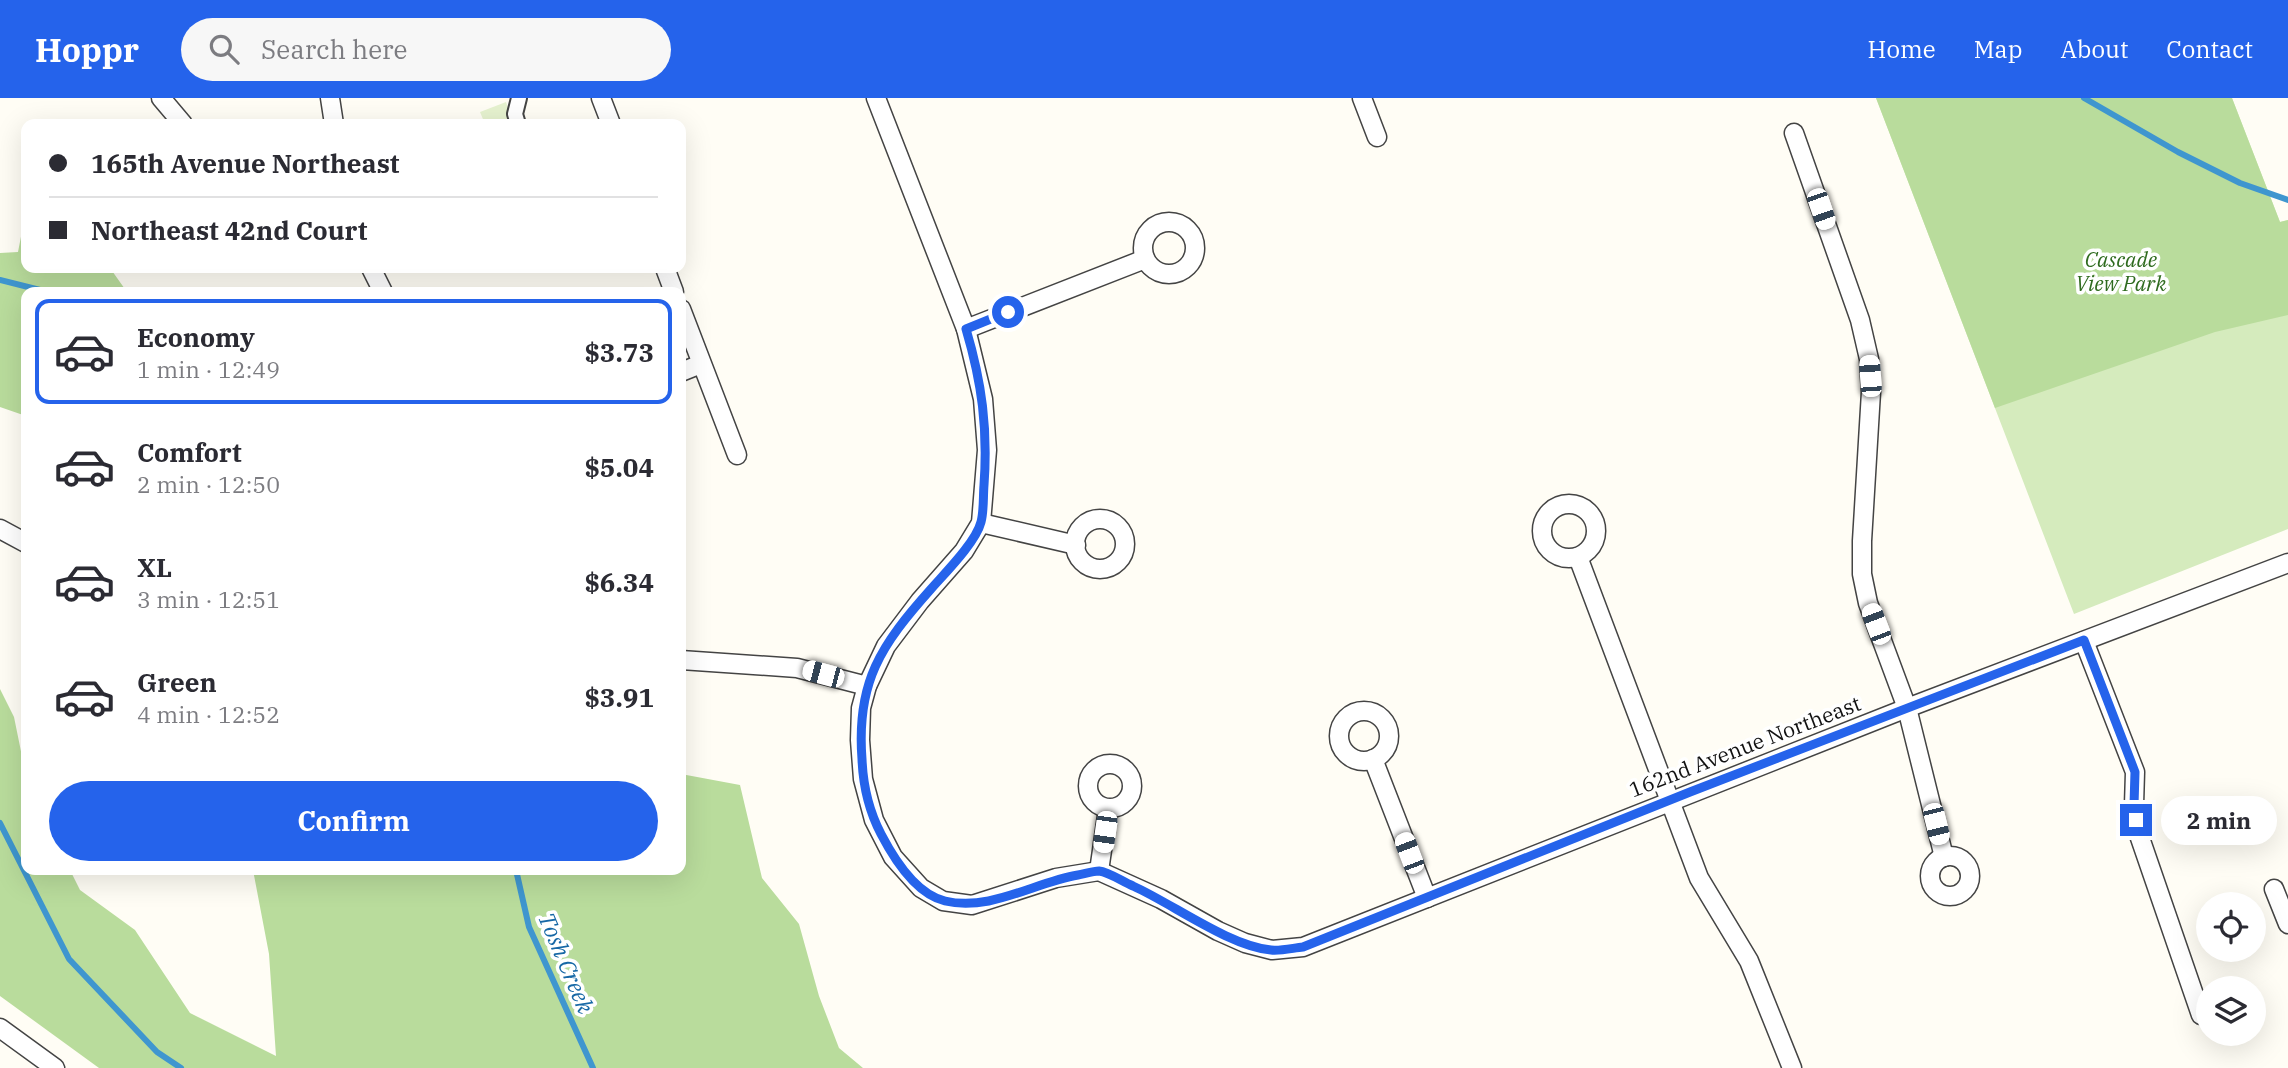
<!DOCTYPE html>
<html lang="en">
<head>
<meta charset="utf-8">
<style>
	body { margin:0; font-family:"IBM Plex Serif",serif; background:#f7f7f7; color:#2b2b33; height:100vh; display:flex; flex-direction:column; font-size:26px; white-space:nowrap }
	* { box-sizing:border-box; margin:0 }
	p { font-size:23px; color:#7c7c81 }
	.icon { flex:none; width:38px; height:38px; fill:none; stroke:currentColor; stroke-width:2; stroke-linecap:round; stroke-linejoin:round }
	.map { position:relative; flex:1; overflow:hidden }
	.side { position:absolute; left:21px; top:189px; width:665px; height:588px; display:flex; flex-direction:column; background:#fff; border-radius:14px; box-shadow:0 7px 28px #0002 }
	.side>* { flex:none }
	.top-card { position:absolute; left:21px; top:21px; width:665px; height:154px; border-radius:14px; box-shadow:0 7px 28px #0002; display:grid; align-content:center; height:154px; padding:0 28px; background:#fff }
	.tools { position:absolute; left:2196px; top:794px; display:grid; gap:14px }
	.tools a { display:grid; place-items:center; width:70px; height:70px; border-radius:50%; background:#fff; box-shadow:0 7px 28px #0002; font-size:35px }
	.end { position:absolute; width:32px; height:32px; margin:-16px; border:9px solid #2563eb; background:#fff; box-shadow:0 0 0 4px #fff }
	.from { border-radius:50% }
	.bubble { position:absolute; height:49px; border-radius:24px; background:#fff; box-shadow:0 7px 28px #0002; font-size:23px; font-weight:800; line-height:49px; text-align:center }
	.car { position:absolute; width:21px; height:42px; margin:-21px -10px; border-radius:9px; box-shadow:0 0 5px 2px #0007; background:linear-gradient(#fff 24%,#345 0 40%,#fff 0 76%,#345 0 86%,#fff 0) }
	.top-card b { display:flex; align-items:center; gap:24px; height:66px; font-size:26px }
	.top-card b+b { border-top:2px solid #e1e1e2 }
	.top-card i { width:18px; height:18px; background:#2b2b33 }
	ul { padding:12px 0 0; list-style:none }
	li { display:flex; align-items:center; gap:21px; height:105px; margin:0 14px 10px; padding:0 14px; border:4px solid transparent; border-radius:14px }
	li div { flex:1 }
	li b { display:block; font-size:26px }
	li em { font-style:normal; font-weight:800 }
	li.current { border-color:#2563eb }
	li>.icon { width:63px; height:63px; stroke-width:1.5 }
	.action { display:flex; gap:14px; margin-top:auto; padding:14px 28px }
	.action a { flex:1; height:80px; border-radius:42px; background:#2563eb; color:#fff; font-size:28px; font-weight:800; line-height:80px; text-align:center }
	header { display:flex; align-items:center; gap:42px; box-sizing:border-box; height:98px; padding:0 35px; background:#2563eb; color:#fff }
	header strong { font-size:33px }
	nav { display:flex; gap:38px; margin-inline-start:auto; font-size:24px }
	.search { width:490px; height:63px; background:#f7f7f7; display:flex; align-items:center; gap:18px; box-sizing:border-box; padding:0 24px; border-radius:38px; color:#7c7c81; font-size:26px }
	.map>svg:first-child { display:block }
</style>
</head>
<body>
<header>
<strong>Hoppr</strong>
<div class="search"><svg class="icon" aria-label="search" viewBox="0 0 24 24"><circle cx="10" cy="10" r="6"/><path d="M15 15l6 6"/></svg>Search here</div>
<nav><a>Home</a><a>Map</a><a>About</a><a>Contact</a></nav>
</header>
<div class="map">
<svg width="2288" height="970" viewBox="0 0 2288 970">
	<rect width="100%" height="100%" fill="#fffdf5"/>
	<polygon fill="#d5ebbd" points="1876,0 2232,0 2280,124 2288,122 2288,431 2074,516"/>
	<g fill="#b9dc9c">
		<polygon points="1876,0 2232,0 2280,124 2288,122 2288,217 2215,234 1995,310"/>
		<polygon points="26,113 26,170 110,170 127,194 26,194 26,318 0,309 0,155 18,154"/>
		<polygon points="0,591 14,619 26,678 26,772 70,772 80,792 135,832 190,915 276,958 269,856 253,772 681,772 681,676 740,687 762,780 799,826 819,898 839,950 863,970 99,970 0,898"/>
	</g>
	<polygon fill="#e6f2cf" points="506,4 514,26 485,26 480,14"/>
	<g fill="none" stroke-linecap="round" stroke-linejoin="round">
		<g stroke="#3f96cf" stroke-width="6">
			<polyline points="2084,0 2178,54 2240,85 2288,102"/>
			<polyline points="0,182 48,194"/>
			<polyline points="0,725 69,861 157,954 181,970"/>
			<polyline points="516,772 529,829 593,970"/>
		</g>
		<defs>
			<polyline id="pedestrian" points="518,26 515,16 519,0"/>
			<g id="minor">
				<polyline points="161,0 183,26"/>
				<polyline points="330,0 334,26"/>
				<polyline points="601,0 611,26"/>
				<polyline points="876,0 966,231 983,301 987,352 981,425 964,453 920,503 886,548 867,588 861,610 860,642 863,681 874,722 893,759 921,790 943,803 972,807 1056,780 1099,773 1161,801 1218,833 1245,845 1272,852 1303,849 1907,610 2288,465"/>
				<polyline points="1362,0 1377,39"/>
				<polyline points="1794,35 1860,222 1869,261 1871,294 1862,443 1862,476 1868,505 1907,610 1944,759"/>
				<circle cx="1169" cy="150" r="26"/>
				<polyline points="371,170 383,194"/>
				<polyline points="665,170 674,194"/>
				<polyline points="681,211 737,357"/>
				<polyline points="966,231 1145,161"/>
				<polyline points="681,274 701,266"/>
				<circle cx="1569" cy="433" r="27"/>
				<circle cx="1100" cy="446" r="25"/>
				<polyline points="981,425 1076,447"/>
				<polyline points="0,431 26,445"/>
				<polyline points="1578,459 1699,780 1749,863 1792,970"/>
				<polyline points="2084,543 2135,674 2134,707 2139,737 2201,917"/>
				<polyline points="681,562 797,570 867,588"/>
				<circle cx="1364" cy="638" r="25"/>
				<polyline points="1373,661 1427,800"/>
				<circle cx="1110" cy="688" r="22"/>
				<circle cx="1950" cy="778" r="20"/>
				<polyline points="1099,773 1108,711"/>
				<polyline points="2274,791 2288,826"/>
				<polyline points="0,930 55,970"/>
			</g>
		</defs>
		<use href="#pedestrian" stroke="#444" stroke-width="18"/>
		<use href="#minor" stroke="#444" stroke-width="21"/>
		<use href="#pedestrian" stroke="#fff" stroke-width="14"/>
		<use href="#minor" stroke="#fff" stroke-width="18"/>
	</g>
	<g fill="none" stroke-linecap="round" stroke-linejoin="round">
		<path stroke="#2563eb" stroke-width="9" d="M1008,214l-42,17c16,54 22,100 18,156 -1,12 0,26 -3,37 -5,20 -36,51 -50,67 -50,56 -75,93 -69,170 1,26 7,52 19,75 13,25 35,60 64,67 45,11 90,-19 133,-26 6,-1 15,-4 21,-4 10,1 24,11 34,15 40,18 96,60 138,64 10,1 22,-2 32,-3l387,-155 394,-152 51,132 -1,33 2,15"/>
	</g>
	<g text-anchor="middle" stroke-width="7" stroke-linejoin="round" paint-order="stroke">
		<g font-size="21" font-style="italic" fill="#2f6b1f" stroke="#fff">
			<text x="2121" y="169">Cascade<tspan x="2121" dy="24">View Park</tspan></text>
		</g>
		<g font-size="21" fill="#111" stroke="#fff">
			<text transform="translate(1745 649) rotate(-21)" y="7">162nd Avenue Northeast</text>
		</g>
		<g font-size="23" font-style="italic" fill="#1768a6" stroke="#fff">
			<text transform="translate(566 865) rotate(67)" y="8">Tosh Creek</text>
		</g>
	</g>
</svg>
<div class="tools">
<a><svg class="icon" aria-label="locate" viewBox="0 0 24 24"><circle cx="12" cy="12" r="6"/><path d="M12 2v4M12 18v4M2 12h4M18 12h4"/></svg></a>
<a><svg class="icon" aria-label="layers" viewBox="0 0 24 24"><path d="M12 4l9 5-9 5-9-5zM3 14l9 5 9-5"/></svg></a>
</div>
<i class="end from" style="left:1008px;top:214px"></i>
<i class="end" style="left:2136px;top:722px"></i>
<div class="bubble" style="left:2161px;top:698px;width:116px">2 min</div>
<i class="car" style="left:1821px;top:111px;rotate:161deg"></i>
<i class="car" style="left:1870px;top:278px;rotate:356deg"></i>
<i class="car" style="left:1876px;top:526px;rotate:339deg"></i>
<i class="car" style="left:823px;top:576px;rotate:285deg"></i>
<i class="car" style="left:1936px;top:726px;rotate:166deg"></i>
<i class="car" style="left:1105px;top:734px;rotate:188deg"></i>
<i class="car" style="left:1409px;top:755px;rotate:339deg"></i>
<div class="top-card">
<b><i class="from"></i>165th Avenue Northeast</b>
<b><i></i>Northeast 42nd Court</b>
</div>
<section class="side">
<ul>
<li class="current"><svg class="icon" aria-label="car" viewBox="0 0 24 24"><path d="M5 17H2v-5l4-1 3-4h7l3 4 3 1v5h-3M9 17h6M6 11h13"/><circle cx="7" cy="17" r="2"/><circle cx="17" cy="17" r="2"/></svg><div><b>Economy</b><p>1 min · 12:49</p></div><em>$3.73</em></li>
<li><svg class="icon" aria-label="car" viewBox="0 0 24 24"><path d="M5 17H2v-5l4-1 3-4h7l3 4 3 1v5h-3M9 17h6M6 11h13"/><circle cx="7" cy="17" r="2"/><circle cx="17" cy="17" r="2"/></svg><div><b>Comfort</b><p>2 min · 12:50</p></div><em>$5.04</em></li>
<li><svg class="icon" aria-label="car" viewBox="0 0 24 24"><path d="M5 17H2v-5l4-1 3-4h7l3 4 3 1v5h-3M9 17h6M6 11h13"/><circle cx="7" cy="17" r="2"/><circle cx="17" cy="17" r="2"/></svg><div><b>XL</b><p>3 min · 12:51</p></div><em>$6.34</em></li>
<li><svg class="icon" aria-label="car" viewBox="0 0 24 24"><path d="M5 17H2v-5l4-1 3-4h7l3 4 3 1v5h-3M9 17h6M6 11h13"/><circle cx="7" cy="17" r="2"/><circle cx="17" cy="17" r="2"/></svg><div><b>Green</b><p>4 min · 12:52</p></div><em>$3.91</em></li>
</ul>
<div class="action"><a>Confirm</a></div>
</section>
</div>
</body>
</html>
